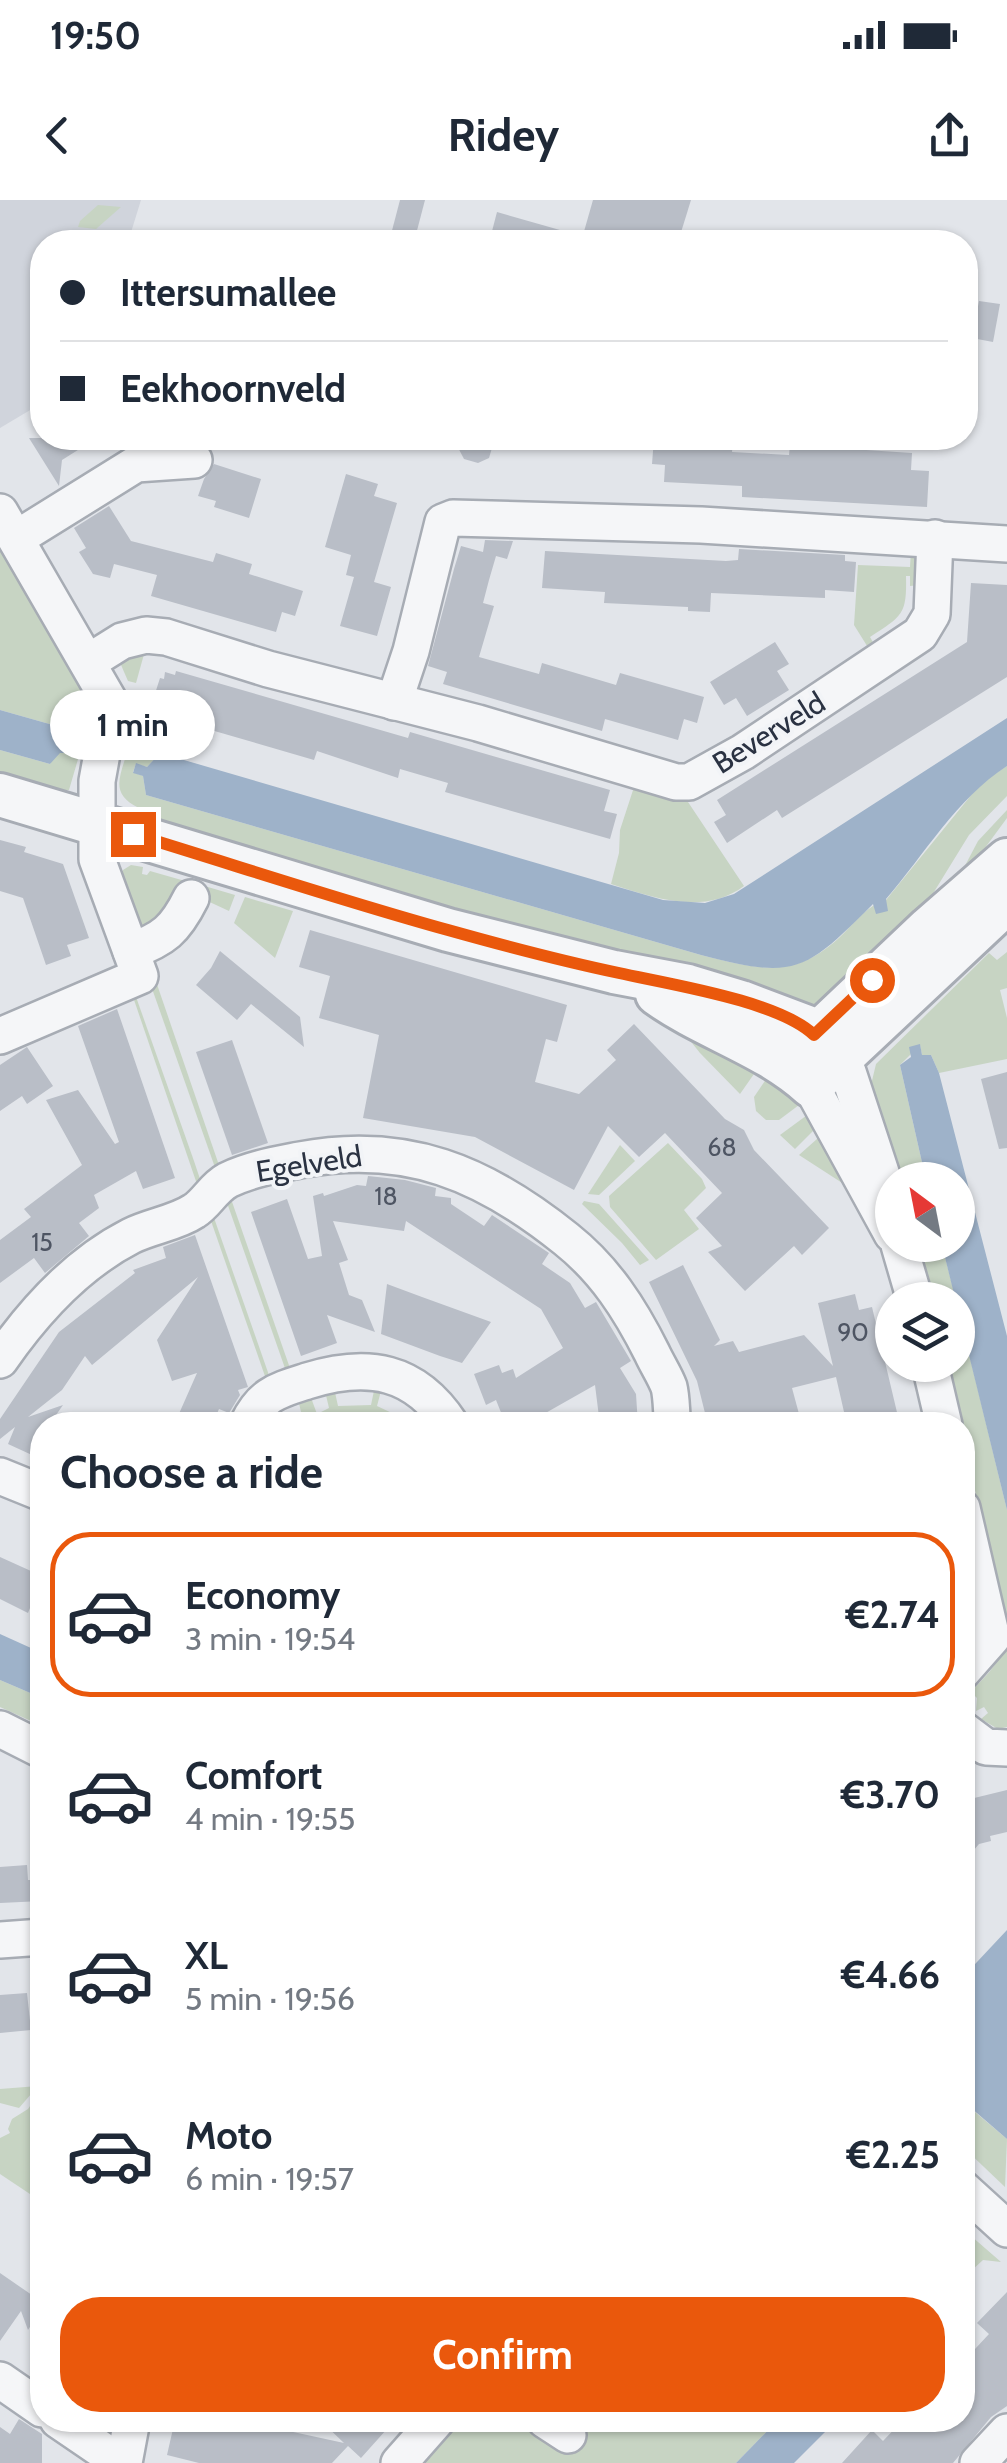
<!DOCTYPE html>
<html lang="en">
<head>
<meta charset="utf-8">
<style>
	body { margin:0; font-family:Cabin,sans-serif; background:#f2f2f3; color:#1f2937; height:100vh; display:flex; flex-direction:column; font-size:38px; white-space:nowrap }
	* { box-sizing:border-box; margin:0 }
	p { font-size:32px; color:#747a83 }
	.icon { flex:none; width:55px; height:55px; fill:none; stroke:currentColor; stroke-width:2; stroke-linecap:round; stroke-linejoin:round }
	.map { position:relative; flex:1; overflow:hidden }
	.drawer { position:absolute; left:30px; top:1212px; width:945px; height:1020px; display:flex; flex-direction:column; background:#fff; border-radius:40px; box-shadow:0 2px 8px #0004 }
	.drawer>* { flex:none }
	.hud { position:absolute; left:30px; top:30px; width:948px; height:220px; border-radius:40px; box-shadow:0 2px 8px #0004; display:grid; align-content:center; height:220px; padding:0 30px; background:#fff }
	.needle { width:65px; rotate:328deg }
	.buttons { position:absolute; left:875px; top:962px; display:grid; gap:20px }
	.buttons a { display:grid; place-items:center; width:100px; height:100px; border-radius:50%; background:#fff; box-shadow:0 2px 8px #0004; font-size:50px }
	.end { position:absolute; width:45px; height:45px; margin:-22px; border:12px solid #ea580c; background:#fff; box-shadow:0 0 0 5px #fff }
	.from { border-radius:50% }
	.bubble { position:absolute; height:70px; border-radius:35px; background:#fff; box-shadow:0 2px 8px #0004; font-size:32px; font-weight:700; line-height:70px; text-align:center }
	.hud b { display:flex; align-items:center; gap:35px; height:95px; font-size:38px }
	.hud b+b { border-top:2px solid #e0e1e3 }
	.hud i { width:25px; height:25px; background:#1f2937 }
	ul { padding:0; list-style:none }
	li { display:flex; align-items:center; gap:30px; height:165px; margin:0 20px 15px; padding:0 10px; border:5px solid transparent; border-radius:40px }
	li div { flex:1 }
	li b { display:block; font-size:38px }
	li em { font-style:normal; font-weight:700 }
	li.current { border-color:#ea580c }
	li>.icon { width:90px; height:90px; stroke-width:1.5 }
	h2 { padding:0 30px; font-size:45px; line-height:120px }
	.cta { display:flex; gap:20px; margin-top:auto; padding:20px 30px }
	.cta a { flex:1; height:115px; border-radius:40px; background:#ea580c; color:#fff; font-size:40px; font-weight:700; line-height:115px; text-align:center }
	.status { display:flex; justify-content:space-between; align-items:center; height:70px; padding:0 50px; background:#fff; direction:ltr }
	.status svg { height:28px; fill:currentColor }
	header { display:flex; justify-content:space-between; align-items:center; height:130px; padding:0 30px; background:#fff; font-size:45px; font-weight:700 }
	.map>svg:first-child { display:block }
</style>
</head>
<body>
<div class="status"><b>19:50</b><svg viewBox="0 0 49 12"><path d="M0 12V9h3v3zM5 12V6h3v6zM10 12V3h3v9zM15 12V0h3v12zM26 1h20v11H26zM47 4h2v5h-2z"/></svg></div>
<header><svg class="icon" aria-label="back" viewBox="0 0 24 24"><path d="M15 5l-7 7 7 7"/></svg>Ridey<svg class="icon" aria-label="share" viewBox="0 0 24 24"><path d="M12 15V3M7 8l5-5 5 5M5 13v7h14v-7"/></svg></header>
<div class="map">
<svg width="1007" height="2263" viewBox="0 0 1007 2263">
	<rect width="100%" height="100%" fill="#e2e5ea"/>
	<polygon fill="#d0d4dc" points="0,0 141,0 128,42 42,42 42,203 0,228"/>
	<g fill="#c7d4c3">
		<polygon points="98,5 121,7 96,29 78,27 80,21"/>
		<polygon points="0,329 48,431 62,451 90,505 88,525 69,590 59,591 0,578 0,550 50,564 64,541 60,527 0,510"/>
		<path d="M917,349l3,36 -10,1v-10h-4c1,39 -4,40 -36,61l5,9 -6,3 -15,-24 4,-60 52,2 1,-17z"/>
		<polygon points="146,447 136,483 128,481 118,458"/>
		<path d="M129,545l31,8 -13,14 -11,-3 -3,8 10,4 3,19 555,160c59,15 96,25 143,-22 13,-13 24,-28 42,-33l95,-117 26,-17v30l-38,39 -40,65 -105,105 -21,6 -666,-196 2,-7c-32,-15 -17,-34 -10,-63z"/>
		<path d="M636,581l46,12 62,93c-41,30 -89,12 -133,-2l8,-31 1,-23z"/>
		<polygon points="1007,610 1007,618 968,671 958,679 978,641"/>
		<polygon points="131,665 143,667 142,674 147,675 150,671 185,681 175,698 143,736 122,674 123,670"/>
		<polygon points="191,682 235,695 229,711 188,692"/>
		<polygon points="245,697 293,711 275,758 234,723"/>
		<polygon points="1007,752 1007,788 1000,790 1007,818 1007,859 939,873 931,855 922,855 920,845 900,865 926,980 899,980 871,885 876,864 989,753 997,760"/>
		<polygon points="149,761 222,974 218,976 143,763"/>
		<polygon points="132,794 135,794 194,961 203,988 199,990"/>
		<polygon points="673,819 763,861 740,894 700,853"/>
		<polygon points="771,872 807,899 779,920 766,920 756,911 754,897"/>
		<polygon points="814,910 821,923 795,949 780,935"/>
		<polygon points="826,931 850,988 799,955"/>
		<polygon points="668,943 702,979 706,988 684,1010 699,1029 656,1060 610,1007 609,996"/>
		<polygon points="620,945 635,961 599,995 588,994"/>
		<polygon points="230,996 292,1174 287,1174 225,997"/>
		<polygon points="584,1001 599,1004 649,1060 640,1065 622,1043 582,1004"/>
		<polygon points="213,1015 271,1181 267,1182 210,1018"/>
		<polygon points="919,1045 942,1045 956,1100 934,1100"/>
		<path d="M958,1108l49,202v217l-9,2 -17,-10 7,-6 -4,-6 -8,4 1,-13 -6,-6c23,-25 35,-34 36,-70l-44,-181 -1,-16h-3l-15,-60h14z"/>
		<polygon points="375,1186 382,1187 377,1206 394,1214 392,1220 396,1225 304,1225 298,1199 310,1195 317,1214 329,1208 325,1191 334,1188 338,1206 371,1205"/>
		<polygon points="0,1480 42,1498 42,1526 0,1507"/>
		<polygon points="38,1886 19,1908 0,1903 0,1889"/>
		<polygon points="42,1889 42,1988 36,1998 0,1974 0,1938 10,1933 8,1929 12,1919 28,1909"/>
		<polygon points="962,1901 1007,1939 1005,1987 963,1947"/>
		<polygon points="963,2029 1001,2062 983,2060 972,2070 972,2084 966,2065 966,2051 963,2053"/>
		<polygon points="450,2220 522,2220 558,2244 571,2243 592,2220 778,2220 736,2263 411,2263"/>
	</g>
	<g fill="#9eb2c9">
		<polygon points="0,510 60,527 64,541 74,545 71,553 60,553 50,564 0,550"/>
		<path d="M1007,518v48c-51,33 -82,88 -121,133l2,12 -12,3 -3,-10c-68,68 -77,76 -172,51l-555,-160 -3,-19 -10,-3 3,-10 11,4 13,-14 503,147 42,3 29,-9z"/>
		<polygon points="920,844 922,855 931,855 939,873 1007,1136 1007,1310 942,1045 958,1045 958,980 926,980 900,865 911,857 909,847"/>
		<polygon points="0,1434 42,1453 42,1498 0,1480"/>
		<polygon points="1007,1730 1007,1939 963,1901 962,1778"/>
		<polygon points="778,2220 837,2220 794,2263 736,2263"/>
	</g>
	<g fill="#b9bec7">
		<polygon points="400,0 425,0 414,42 389,42"/>
		<polygon points="593,0 691,0 678,42 581,42"/>
		<polygon points="497,12 581,36 580,42 516,42 491,35"/>
		<polygon points="979,101 1000,104 993,142 972,138"/>
		<polygon points="29,238 97,238 62,260 59,286"/>
		<polygon points="453,238 495,238 489,258 478,263 464,259"/>
		<polygon points="654,238 733,241 732,252 789,255 790,245 912,253 911,270 929,271 927,307 742,297 742,286 664,282 665,265 652,264"/>
		<polygon points="214,264 261,279 249,318 214,307 216,301 198,296 204,279"/>
		<polygon points="346,274 378,284 374,296 397,303 374,382 391,387 377,436 340,426 354,377 346,375 351,355 325,347"/>
		<polygon points="109,306 131,341 213,362 216,353 252,364 249,374 303,391 295,416 282,412 276,432 151,396 157,375 114,364 110,378 93,374 79,352 86,348 74,328"/>
		<polygon points="485,340 513,341 507,359 496,356 489,380 483,403 494,406 479,457 539,474 542,463 616,485 620,473 704,497 697,523 684,519 678,540 605,519 602,531 443,484 447,472 428,466 454,369 461,346 483,352"/>
		<polygon points="739,349 845,355 845,361 856,362 854,392 825,390 825,398 711,393 710,412 688,411 688,407 604,403 605,392 542,388 545,351 726,361 738,360"/>
		<polygon points="971,383 1007,385 1007,477 782,618 777,610 727,643 714,622 726,615 717,600 967,442"/>
		<polygon points="775,442 789,464 777,471 789,490 747,516 736,498 724,505 710,482"/>
		<polygon points="176,471 408,538 410,532 610,590 604,611 617,614 610,639 445,592 448,583 400,569 398,578 317,551 314,560 211,530 214,521 152,503 160,478 164,479 165,472 175,475"/>
		<polygon points="0,640 26,647 24,652 63,664 89,738 67,745 71,756 46,765 23,698 0,691"/>
		<polygon points="310,730 567,805 557,842 546,839 535,882 579,894 616,860 607,850 634,824 725,919 744,930 754,950 829,1028 802,1055 794,1046 745,1091 708,1052 722,1046 696,1018 722,993 665,933 639,957 608,926 574,990 475,937 363,918 379,835 319,818 330,776 299,767"/>
		<polygon points="220,751 300,817 304,847 251,804 237,820 196,785 211,768"/>
		<polygon points="117,809 175,978 143,989 136,971 94,995 99,1008 79,1023 89,1036 45,1073 34,1058 0,1083 0,1040 31,1017 24,1009 82,965 46,900 78,890 115,944 119,942 78,826"/>
		<polygon points="232,840 268,943 232,955 196,852"/>
		<polygon points="27,847 53,886 27,904 22,896 0,911 0,865"/>
		<polygon points="1007,872 1007,948 999,949 981,879"/>
		<polygon points="368,976 405,980 436,988 435,996 451,998 451,1004 484,1026 492,1015 549,1053 542,1064 570,1083 585,1108 596,1102 631,1161 620,1168 636,1194 638,1225 600,1225 595,1185 542,1215 546,1225 506,1225 496,1200 486,1205 474,1174 499,1165 502,1173 513,1169 516,1178 563,1148 541,1109 406,1021 404,1031 333,1021 348,1060 339,1063 349,1095 362,1100 375,1132 327,1115 337,1143 301,1156 251,1012 287,999 308,1059 322,1056 313,996 323,993 324,996 357,985 366,986"/>
		<polygon points="195,1035 248,1187 238,1190 240,1195 229,1213 219,1209 212,1225 174,1225 197,1173 172,1181 157,1140 198,1077 92,1165 85,1156 62,1190 28,1217 63,1205 49,1225 42,1225 42,1239 32,1255 8,1244 15,1227 0,1239 0,1219 59,1132 135,1073 133,1070 166,1058 163,1047"/>
		<polygon points="683,1065 720,1140 714,1146 733,1141 739,1152 804,1135 833,1166 818,1103 855,1094 859,1110 872,1107 900,1225 847,1225 836,1177 792,1188 802,1225 708,1225 697,1181 649,1082"/>
		<polygon points="387,1084 422,1097 491,1122 462,1163 440,1156 381,1134"/>
		<polygon points="0,1357 42,1376 42,1408 32,1403 28,1413 0,1399"/>
		<polygon points="1007,1590 1007,1632 990,1636 991,1641 979,1644 962,1664 962,1601"/>
		<polygon points="27,1665 28,1680 42,1680 42,1701 0,1703 0,1667"/>
		<polygon points="27,1793 31,1830 0,1833 0,1795"/>
		<polygon points="0,2073 42,2102 42,2108 28,2130 21,2111 0,2141"/>
		<polygon points="1007,2092 1007,2206 991,2217 953,2263 842,2263 872,2230 883,2241 903,2220 962,2220 962,2163 989,2134 977,2123"/>
		<polygon points="19,2219 42,2234 42,2263 0,2263 0,2227 10,2234"/>
		<polygon points="175,2220 238,2220 344,2243 320,2220 395,2220 361,2258 348,2246 332,2263 199,2263 167,2255"/>
	</g>
	<g fill="none" stroke-linecap="round" stroke-linejoin="round">
		<defs>
			<g id="minor">
				<polyline points="0,312 111,504 97,581 97,659 140,776 0,836"/>
				<polyline points="17,338 136,264 194,260"/>
				<polyline points="90,461 122,441 146,435 166,437 268,469 478,523 676,582 689,582 743,552 920,434 932,414 935,338"/>
				<polyline points="394,502 411,451 443,322 453,318 701,325 1007,344"/>
				<path d="M131,751c33,-12 44,-21 60,-53"/>
				<polyline points="840,861 848,872 892,1006"/>
				<polyline points="811,886 892,1034"/>
				<polyline points="899,1045 915,1100"/>
				<path d="M0,1160c34,-49 76,-96 131,-124 20,-10 45,-13 63,-25 13,-8 19,-23 34,-31 23,-11 47,-15 72,-20 106,-20 184,13 266,79 39,31 64,70 86,114 5,11 13,23 17,34 3,12 2,26 4,38"/>
				<polyline points="930,1165 944,1225"/>
				<path d="M247,1225c15,-31 29,-34 60,-44 61,-19 108,-11 144,44"/>
				<polyline points="0,1276 42,1293"/>
				<polyline points="962,1308 992,1438 962,1472"/>
				<polyline points="0,1529 42,1550"/>
				<polyline points="962,1529 986,1547 1007,1548"/>
				<polyline points="0,1740 42,1737"/>
				<polyline points="962,1988 1007,2029"/>
				<polyline points="0,2180 42,2209"/>
				<polyline points="58,2220 121,2263"/>
				<polyline points="545,2220 568,2235"/>
				<polyline points="124,2263 132,2220"/>
				<polyline points="399,2263 437,2220"/>
				<polyline points="978,2263 1007,2232"/>
			</g>
			<g id="tertiary">
				<polyline points="0,595 448,730 614,772 688,786 741,802 807,827 840,861"/>
				<path d="M657,794c49,35 109,51 154,92l196,-184"/>
				<polyline points="794,856 929,728 1007,660"/>
			</g>
		</defs>
		<use href="#minor" stroke="#a7acb4" stroke-width="40"/>
		<use href="#tertiary" stroke="#a7acb4" stroke-width="48"/>
		<use href="#minor" stroke="#f5f6f8" stroke-width="35"/>
		<use href="#tertiary" stroke="#f5f6f8" stroke-width="42"/>
	</g>
	<g fill="none" stroke-linecap="round" stroke-linejoin="round">
		<path stroke="#ea580c" stroke-width="12" d="M133,634c105,32 210,67 315,96 57,16 114,31 171,43 49,11 160,28 195,62l58,-55"/>
	</g>
	<g text-anchor="middle" stroke-width="8" stroke-linejoin="round" paint-order="stroke">
		<g font-size="25" fill="#4e5563">
			<text x="722" y="956">68</text>
			<text x="386" y="1005">18</text>
			<text x="42" y="1051">15</text>
			<text x="853" y="1141">90</text>
		</g>
		<g font-size="30" fill="#2a3242" stroke="#f2f4f7">
			<text transform="translate(769 533) rotate(-32)" y="10">Beverveld</text>
			<text transform="translate(309 964) rotate(-9)" y="10">Egelveld</text>
		</g>
	</g>
</svg>
<div class="buttons">
<a><svg class="needle" viewBox="-14 -14 28 28"><path d="M0-13l5 13h-10z" fill="#e53935"/><path d="M0 13l5-13h-10z" fill="#747a83"/></svg></a>
<a><svg class="icon" aria-label="layers" viewBox="0 0 24 24"><path d="M12 4l9 5-9 5-9-5zM3 14l9 5 9-5"/></svg></a>
</div>
<i class="end from" style="left:872px;top:780px"></i>
<i class="end" style="left:133px;top:634px"></i>
<div class="bubble" style="left:50px;top:490px;width:165px">1 min</div>
<div class="hud">
<b><i class="from"></i>Ittersumallee</b>
<b><i></i>Eekhoornveld</b>
</div>
<section class="drawer">
<h2>Choose a ride</h2>
<ul>
<li class="current"><svg class="icon" aria-label="car" viewBox="0 0 24 24"><path d="M5 17H2v-5l4-1 3-4h7l3 4 3 1v5h-3M9 17h6M6 11h13"/><circle cx="7" cy="17" r="2"/><circle cx="17" cy="17" r="2"/></svg><div><b>Economy</b><p>3 min · 19:54</p></div><em>€2.74</em></li>
<li><svg class="icon" aria-label="car" viewBox="0 0 24 24"><path d="M5 17H2v-5l4-1 3-4h7l3 4 3 1v5h-3M9 17h6M6 11h13"/><circle cx="7" cy="17" r="2"/><circle cx="17" cy="17" r="2"/></svg><div><b>Comfort</b><p>4 min · 19:55</p></div><em>€3.70</em></li>
<li><svg class="icon" aria-label="car" viewBox="0 0 24 24"><path d="M5 17H2v-5l4-1 3-4h7l3 4 3 1v5h-3M9 17h6M6 11h13"/><circle cx="7" cy="17" r="2"/><circle cx="17" cy="17" r="2"/></svg><div><b>XL</b><p>5 min · 19:56</p></div><em>€4.66</em></li>
<li><svg class="icon" aria-label="car" viewBox="0 0 24 24"><path d="M5 17H2v-5l4-1 3-4h7l3 4 3 1v5h-3M9 17h6M6 11h13"/><circle cx="7" cy="17" r="2"/><circle cx="17" cy="17" r="2"/></svg><div><b>Moto</b><p>6 min · 19:57</p></div><em>€2.25</em></li>
</ul>
<div class="cta"><a>Confirm</a></div>
</section>
</div>
</body>
</html>
